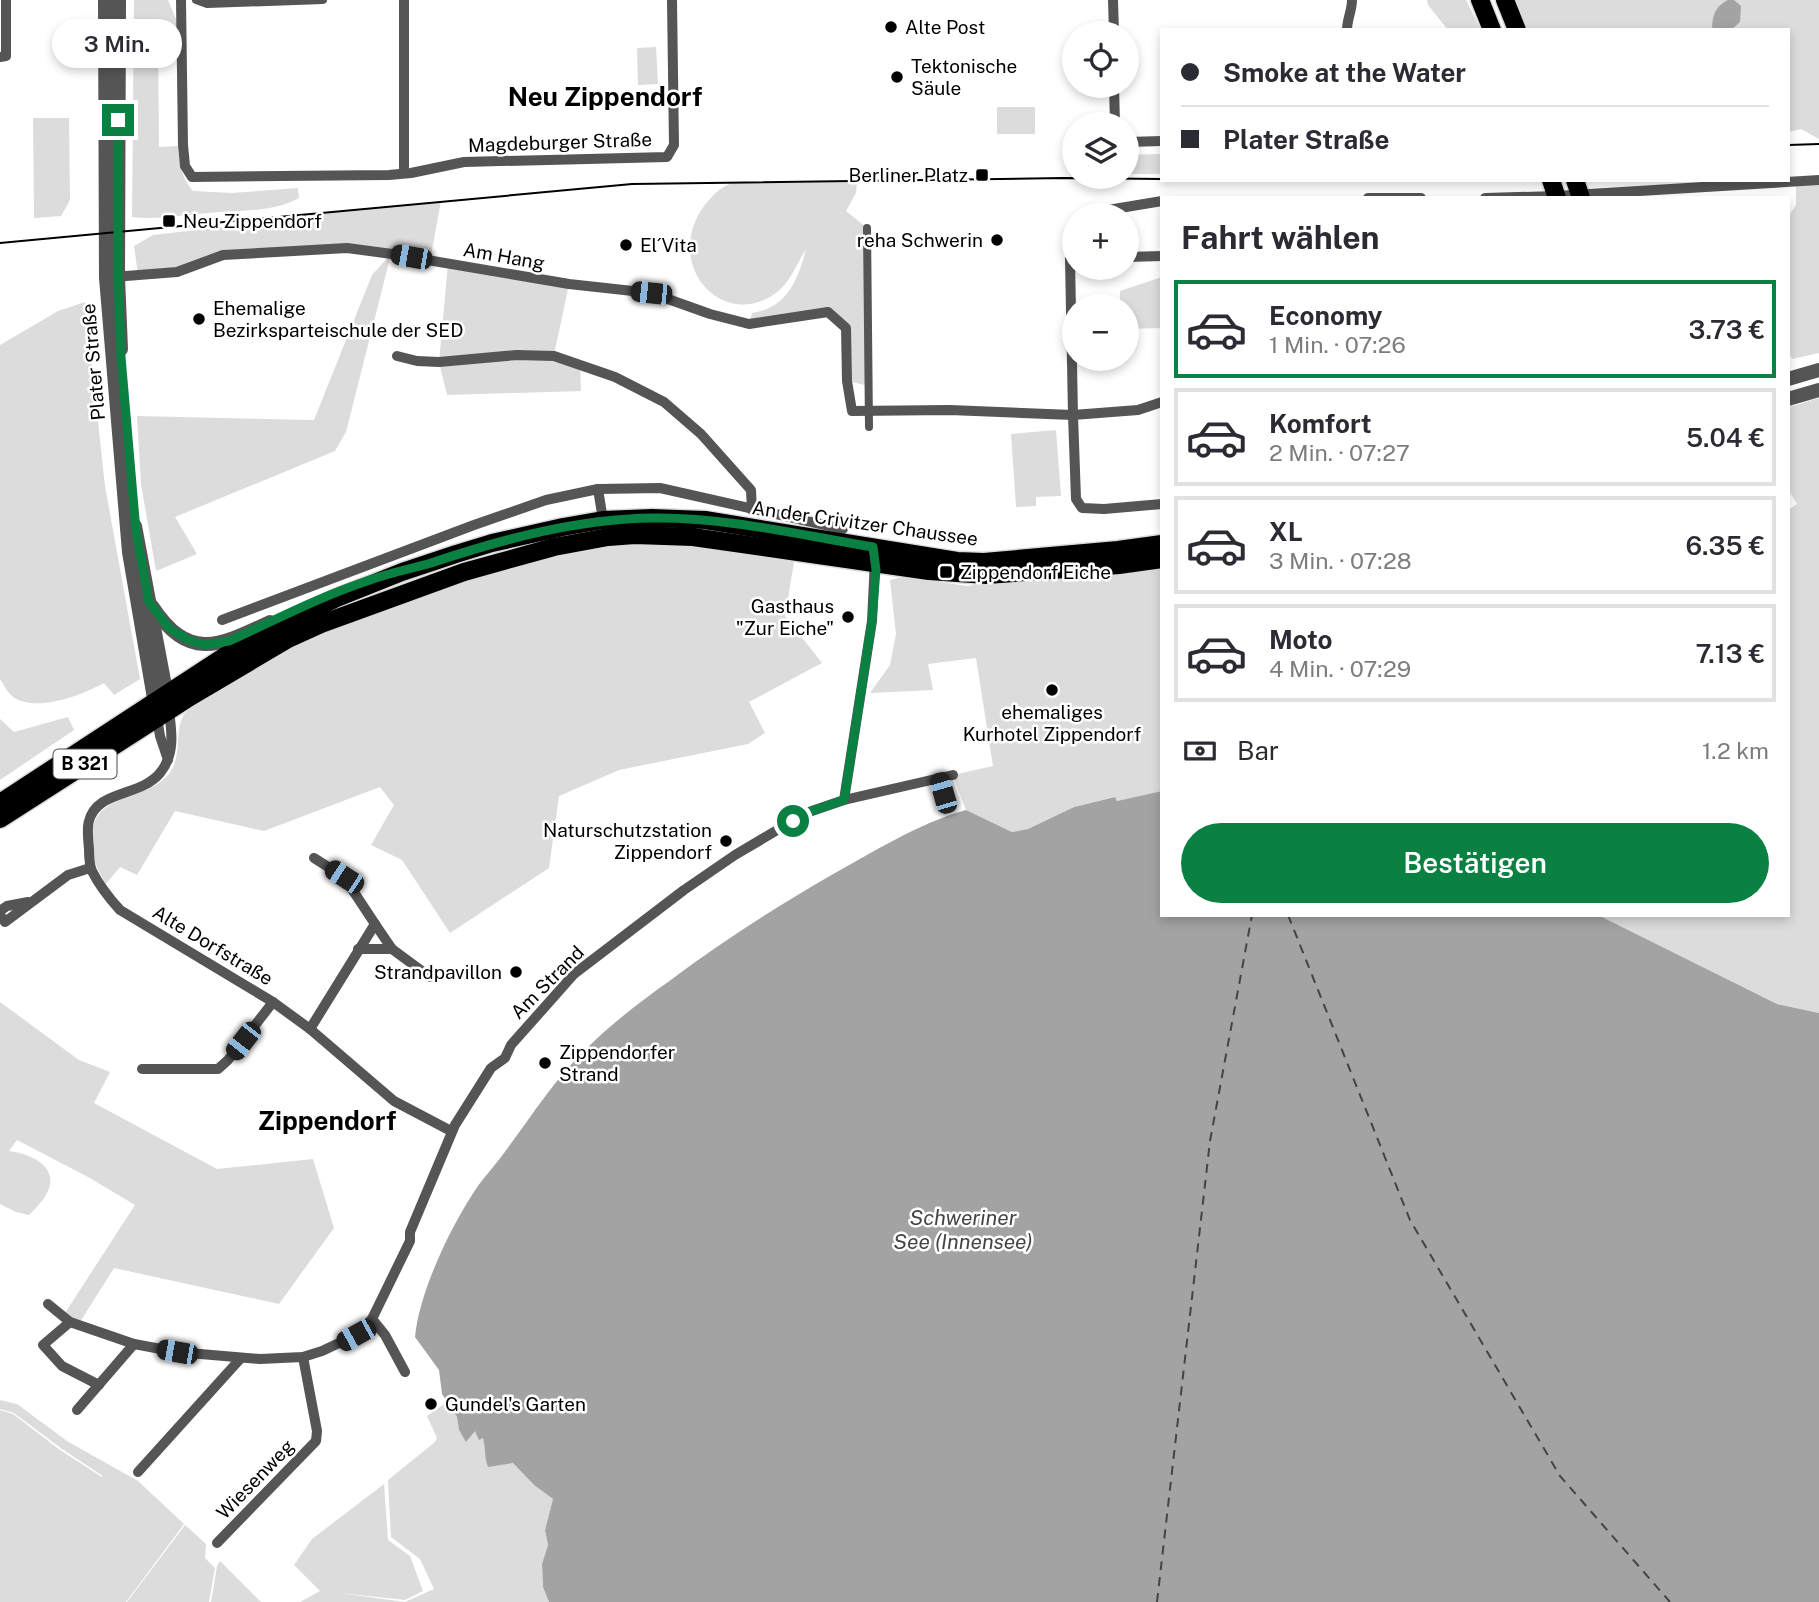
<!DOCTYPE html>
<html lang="de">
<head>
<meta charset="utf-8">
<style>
	body { margin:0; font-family:"Public Sans",sans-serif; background:#f7f7f7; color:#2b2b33; height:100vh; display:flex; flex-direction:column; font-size:26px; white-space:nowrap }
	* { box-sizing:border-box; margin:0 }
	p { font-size:23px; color:#7c7c81 }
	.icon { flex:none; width:38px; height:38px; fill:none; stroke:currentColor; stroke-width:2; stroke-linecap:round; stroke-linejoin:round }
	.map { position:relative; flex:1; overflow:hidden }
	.side { position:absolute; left:1160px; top:196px; width:630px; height:721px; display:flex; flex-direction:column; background:#fff; border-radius:0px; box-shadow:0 4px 10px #0003 }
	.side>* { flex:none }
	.top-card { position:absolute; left:1160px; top:28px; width:630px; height:154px; border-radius:0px; box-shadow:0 4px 10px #0003; display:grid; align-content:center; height:154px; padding:0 21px; background:#fff }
	.buttons { position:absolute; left:1062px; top:21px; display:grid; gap:14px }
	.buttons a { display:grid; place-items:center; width:77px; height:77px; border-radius:50%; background:#fff; box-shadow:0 4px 10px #0003; font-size:35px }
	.end { position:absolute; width:32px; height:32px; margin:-16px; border:9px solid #0b8043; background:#fff; box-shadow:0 0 0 4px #fff }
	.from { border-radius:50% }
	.bubble { position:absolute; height:49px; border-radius:24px; background:#fff; box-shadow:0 4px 10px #0003; font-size:23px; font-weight:600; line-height:49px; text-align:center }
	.car { position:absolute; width:21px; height:42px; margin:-21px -10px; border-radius:9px; box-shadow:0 0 5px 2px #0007; background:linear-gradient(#222 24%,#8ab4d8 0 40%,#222 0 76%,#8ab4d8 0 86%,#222 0) }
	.top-card b { display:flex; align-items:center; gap:24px; height:66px; font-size:26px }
	.top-card b+b { border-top:2px solid #e1e1e2 }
	.top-card i { width:18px; height:18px; background:#2b2b33 }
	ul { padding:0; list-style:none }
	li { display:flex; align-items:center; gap:21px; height:98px; margin:0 14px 10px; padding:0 7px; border:4px solid #e1e1e2; border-radius:0px }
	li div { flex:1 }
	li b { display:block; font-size:26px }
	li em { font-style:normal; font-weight:600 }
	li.selected { border-color:#0b8043 }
	li>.icon { width:63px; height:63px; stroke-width:1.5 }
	h2 { padding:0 21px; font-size:32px; line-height:84px }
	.pay { display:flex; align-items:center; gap:18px; height:77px; padding:0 21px; font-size:26px }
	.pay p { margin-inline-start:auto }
	.action { display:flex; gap:14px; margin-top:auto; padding:14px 21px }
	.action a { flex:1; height:80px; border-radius:42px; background:#0b8043; color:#fff; font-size:28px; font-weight:600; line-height:80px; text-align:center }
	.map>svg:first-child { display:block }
</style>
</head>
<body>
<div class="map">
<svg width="1819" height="1602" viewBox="0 0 1819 1602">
	<rect width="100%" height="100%" fill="#fff"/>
	<g fill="#dcdcdc">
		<path d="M134,0h34l13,31h-23l1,116 19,-1c1,17 3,31 15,45l39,2 66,-5 1,10c-26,15 -63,12 -91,15 -26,2 -51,7 -76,4z"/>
		<polygon points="1427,0 1466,0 1481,30 1448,30 1428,5"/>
		<polygon points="1514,0 1819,0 1819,139 1801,129 1789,132 1788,30 1527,30"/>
		<polygon points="656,47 658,84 638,85 637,48"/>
		<rect x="997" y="107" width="38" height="27"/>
		<polygon points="33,118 69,118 70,200 61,216 34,218"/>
		<polygon points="1162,154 1162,174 1127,174 1127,155"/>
		<polygon points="1819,180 1819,353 1792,359 1788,351 1788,217 1796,205 1796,182"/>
		<path d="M857,182l-1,11 -10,18 21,17 2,158 -22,-5 -1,-53 -18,-16 -79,12 3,-11c35,-5 46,-33 54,-64 -9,14 -16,34 -30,44 -54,39 -114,-29 -72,-87 9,-11 15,-18 28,-23z"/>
		<polygon points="441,201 430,261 391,254 346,432 335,451 175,517 197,554 156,571 141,484 137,416 314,420 372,275 391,254 347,248 223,255 177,272 138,275 134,246 153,235 267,222 266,218"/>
		<polygon points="448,264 569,284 554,355 580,364 581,391 447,395 439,362"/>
		<polygon points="1162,277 1162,328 1127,329 1127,306 1120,306 1120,291"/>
		<path d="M85,302l20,184 35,193 -26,16 -10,-12c-22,12 -67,30 -91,14 -5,-4 -9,-12 -13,-18v-334l58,-34z"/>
		<polygon points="1819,398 1819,1013 1777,1004 1598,915 1788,915 1788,510 1797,504 1789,491 1789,407"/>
		<polygon points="1056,430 1061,496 1036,497 1036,506 1016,507 1011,434"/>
		<path d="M662,541l133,15 -10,60 37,47 -73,39 16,31 -17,11 -129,26 -60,26 -10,72 -99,65 -48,-73 -31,-15 23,-40 -14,-18 -116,44 -89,-20 -38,64 -17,-8 -14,17c-13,-23 -13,-24 -13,-51 0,-38 53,-34 73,-56 16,-16 9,-37 15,-56 2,-6 8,-13 12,-18l108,-62 166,-64 141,-34z"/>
		<polygon points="1162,566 1162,791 1117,801 1114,797 1074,807 1028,829 1012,832 966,810 953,775 993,766 976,658 928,664 933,690 870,693 890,665 896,634 890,580 902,577 968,586 997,581"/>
		<polygon points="68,717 74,730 0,780 0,719 14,732"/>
		<path d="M0,1002l79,58 31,12 -16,31 123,66 96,-10 21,69 -55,76 -165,-36 -34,54 -8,-2 -7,-7 70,-108 -47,-28 -71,-37 -8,11c24,3 55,18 35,47 -4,6 -10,12 -15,17l-13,-3 -16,-8z"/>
		<polygon points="0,1400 17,1404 67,1441 138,1481 184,1524 126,1602 0,1602 0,1410 13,1414 60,1450 102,1477 96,1483 103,1476 62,1449 14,1413 0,1409"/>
		<polygon points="447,1402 457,1417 459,1430 466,1441 475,1430 483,1437 486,1448 513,1463 534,1485 553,1499 545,1530 548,1545 542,1564 543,1587 549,1602 300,1602 320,1591 294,1565 312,1539 384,1484 388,1540 410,1556 423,1591 405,1600 339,1593 405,1602 434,1589 420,1559 391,1537 388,1480 435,1442 437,1438 427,1416"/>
		<polygon points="185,1525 206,1544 205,1558 215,1568 209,1602 127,1602"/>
		<polygon points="220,1561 260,1601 262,1602 211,1602 217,1566"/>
	</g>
	<g fill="#a3a3a3">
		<path d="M1728,0h6l7,6 -1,16 -9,8h-17l-2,-3c1,-13 3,-20 16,-27z"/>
		<path d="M1162,791v124h436l179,89 42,9v589h-1270l-6,-15 -1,-23 6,-19 -3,-15 8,-31 -19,-14 -21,-22 -25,4c-4,-11 -2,-18 -5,-29l-4,2 -4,-9 -9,11 -7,-12 -2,-13 -15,-23 -3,-24 -24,-33c4,-43 33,-105 57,-142 9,-15 22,-28 32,-42 27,-36 50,-73 82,-104 25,-25 54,-47 82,-67 52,-39 105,-73 160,-105 45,-25 89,-53 138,-67l46,22 16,-3 46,-22 41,-10 2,4z"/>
	</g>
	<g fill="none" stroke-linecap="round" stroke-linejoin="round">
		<g stroke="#444" stroke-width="2" stroke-dasharray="9 7" stroke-linecap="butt">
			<polyline points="1288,915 1410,1220 1560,1476 1670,1602"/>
			<polyline points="1157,1602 1210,1141 1252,915"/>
		</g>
		<defs>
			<g id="primary">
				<polyline points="1480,0 1492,30"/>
				<polyline points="1505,0 1517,30"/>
				<polyline points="1551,180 1557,198"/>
				<polyline points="1575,180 1581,198"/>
				<polyline points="0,803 225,656 269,631 337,598 402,572 456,554 492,543 563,527 603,520 652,518 705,520 957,561 984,562 1118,550 1162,544"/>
				<polyline points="0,819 190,697 288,639 321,624 464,572 554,547 608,537 635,535 693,537 929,571 987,575 1119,565 1162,559"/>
			</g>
		</defs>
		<use href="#primary" stroke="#dbdbdb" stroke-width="21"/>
		<g stroke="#555" stroke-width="8">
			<polyline points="196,0 207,4 323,0"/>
			<polyline points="867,228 869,427"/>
		</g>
		<g stroke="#555" stroke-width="10">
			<polyline points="181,0 183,145 185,166 192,177 389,175 411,173 464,162 667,157 674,145 672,0"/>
			<polyline points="1113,0 1114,33"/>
			<path d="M1347,30c0,-11 5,-19 5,-30"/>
			<polyline points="0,57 6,56 6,0"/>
			<polyline points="1114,86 1115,124"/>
			<polyline points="1127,142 1162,141"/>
			<polyline points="404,173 404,0"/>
			<polyline points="1368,198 1421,198"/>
			<polyline points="1485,198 1557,196 1819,180"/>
			<polyline points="1090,215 1096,212 1162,201"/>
			<polyline points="1127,257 1162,256"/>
			<polyline points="113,277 177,272 223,255 347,248 392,254 569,284 651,293 710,314 749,324 828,312 846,328 847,381 852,411 950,410 1073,415 1070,259 1074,230"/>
			<polyline points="397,356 417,361 439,362 517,355 554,356 615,377 664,402 701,434 751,490 752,510"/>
			<polyline points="1162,402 1138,410 1073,415 1076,499 1082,508 1104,509 1162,504"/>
			<polyline points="598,489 603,520"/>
			<polyline points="222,620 474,525 546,500 598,489 660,488 843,529"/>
			<path d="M169,711c3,21 6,44 -9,62 -14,17 -39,18 -57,29 -18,12 -16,28 -14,47 0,8 0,15 3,22 7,14 17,27 28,39l153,92 37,27 84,72 57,30"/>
			<polyline points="157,718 160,736 168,760"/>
			<polyline points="938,778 943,793"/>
			<polyline points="844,800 872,621 875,560"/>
			<polyline points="0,911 7,906 28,902"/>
			<polyline points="0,915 5,922 68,875 90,868"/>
			<polyline points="375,924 392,949"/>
			<polyline points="358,949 392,949 430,977"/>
			<polyline points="310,1029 375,924 344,877 314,858"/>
			<polyline points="142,1069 218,1069 228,1060 273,1002"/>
			<polyline points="48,1304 70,1322 134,1344 177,1352 260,1359 303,1357 322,1351 356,1335 372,1319"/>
			<polyline points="70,1322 43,1345 62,1366 99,1385"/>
			<polyline points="405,1372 385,1335 372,1319 410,1241 410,1232 455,1125 491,1068 505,1058 511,1045 574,974 684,890 735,855 806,813 844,800 953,775"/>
			<polyline points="77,1410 134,1344"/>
			<polyline points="138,1472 241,1358"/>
			<polyline points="217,1543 316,1441 317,1431 303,1357"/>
		</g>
		<g stroke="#555" stroke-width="14">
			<polyline points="105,0 106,278 129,552 156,710"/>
			<polyline points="119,0 118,277 121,349"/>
			<polyline points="1788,379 1819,370"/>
			<polyline points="1788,399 1819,390"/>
			<polyline points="135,526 168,702"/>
			<path d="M152,606c37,56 67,40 118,16"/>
		</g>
		<use href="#primary" stroke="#000" stroke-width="18"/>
		<g stroke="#000" stroke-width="2">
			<polyline points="1788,145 1819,144"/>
			<polyline points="0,243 632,184 1063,178 1162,179"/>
		</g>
	</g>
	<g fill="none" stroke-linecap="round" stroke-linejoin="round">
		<path stroke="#0b8043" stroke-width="9" d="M118,120v157l3,80 15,174 13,71 20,26 19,12 17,5 24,-4c46,-21 92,-45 141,-61 19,-7 40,-11 61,-17 72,-24 146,-44 222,-45 73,-1 148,17 220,29l3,23 -4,51 -28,179 -38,13 -13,8"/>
	</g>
	<g fill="#000" stroke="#fff" stroke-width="2.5">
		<circle cx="891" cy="27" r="7"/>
		<circle cx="897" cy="77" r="7"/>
		<rect x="975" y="168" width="14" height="14" rx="3.5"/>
		<rect x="162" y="214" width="14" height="14" rx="3.5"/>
		<circle cx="997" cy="240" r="7"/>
		<circle cx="626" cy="245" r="7"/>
		<circle cx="199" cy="319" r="7"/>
		<rect x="939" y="565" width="14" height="14" rx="3.5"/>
		<circle cx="848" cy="617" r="7"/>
		<circle cx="1052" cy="690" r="7"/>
		<circle cx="726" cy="841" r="7"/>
		<circle cx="516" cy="972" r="7"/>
		<circle cx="545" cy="1063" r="7"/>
		<circle cx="431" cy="1404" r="7"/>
	</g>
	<g text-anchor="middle" stroke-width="5" stroke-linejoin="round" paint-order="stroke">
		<rect fill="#fff" stroke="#4c4c4c" stroke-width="2" x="53.5" y="749.5" width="63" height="29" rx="5"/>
		<g font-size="18" font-weight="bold" fill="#000">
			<text x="85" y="770">B 321</text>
		</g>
		<g font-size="19" fill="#000" stroke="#fff" text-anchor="start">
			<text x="905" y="34">Alte Post</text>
			<text x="911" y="73">Tektonische<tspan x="911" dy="22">Säule</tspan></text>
			<text x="968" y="182" text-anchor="end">Berliner Platz</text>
			<text x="183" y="228">Neu Zippendorf</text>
			<text x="983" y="247" text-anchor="end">reha Schwerin</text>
			<text x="640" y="252">El´Vita</text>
			<text x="213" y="315">Ehemalige<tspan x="213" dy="22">Bezirksparteischule der SED</tspan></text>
			<text x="960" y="579">Zippendorf Eiche</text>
			<text x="834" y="613" text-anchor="end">Gasthaus<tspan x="834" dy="22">"Zur Eiche"</tspan></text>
			<text x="1052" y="719" text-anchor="middle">ehemaliges<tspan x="1052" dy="22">Kurhotel Zippendorf</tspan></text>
			<text x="712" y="837" text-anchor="end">Naturschutzstation<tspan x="712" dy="22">Zippendorf</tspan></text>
			<text x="502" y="979" text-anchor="end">Strandpavillon</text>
			<text x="559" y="1059">Zippendorfer<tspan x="559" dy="22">Strand</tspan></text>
			<text x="445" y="1411">Gundel's Garten</text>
		</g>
		<g font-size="19" fill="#000" stroke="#fff">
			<text transform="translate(560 142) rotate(-2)" y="7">Magdeburger Straße</text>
			<text transform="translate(504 256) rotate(10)" y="7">Am Hang</text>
			<text transform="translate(93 362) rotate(-95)" y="7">Plater Straße</text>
			<text transform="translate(865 523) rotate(8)" y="7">An der Crivitzer Chaussee</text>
			<text transform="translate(213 945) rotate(31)" y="7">Alte Dorfstraße</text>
			<text transform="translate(547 982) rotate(-45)" y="7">Am Strand</text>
			<text transform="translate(255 1479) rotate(-46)" y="7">Wiesenweg</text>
		</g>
		<g font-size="21" font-style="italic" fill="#444" stroke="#fff">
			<text x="963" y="1225">Schweriner<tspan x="963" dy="24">See (Innensee)</tspan></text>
		</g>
		<g font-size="26" font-weight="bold" fill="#000" stroke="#fff">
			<text x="605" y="106">Neu Zippendorf</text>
			<text x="327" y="1130">Zippendorf</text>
		</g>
	</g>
</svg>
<div class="buttons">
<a><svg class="icon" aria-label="locate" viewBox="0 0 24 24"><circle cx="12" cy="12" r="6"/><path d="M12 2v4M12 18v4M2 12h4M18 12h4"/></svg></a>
<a><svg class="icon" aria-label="layers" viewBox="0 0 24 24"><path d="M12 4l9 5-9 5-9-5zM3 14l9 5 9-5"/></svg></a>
<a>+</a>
<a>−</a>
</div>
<i class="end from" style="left:793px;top:821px"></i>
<i class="end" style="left:118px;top:120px"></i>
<div class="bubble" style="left:52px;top:19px;width:130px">3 Min.</div>
<i class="car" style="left:411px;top:257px;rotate:280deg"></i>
<i class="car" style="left:651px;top:293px;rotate:276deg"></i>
<i class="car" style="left:943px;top:793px;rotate:344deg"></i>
<i class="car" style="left:344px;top:877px;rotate:303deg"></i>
<i class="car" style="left:243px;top:1041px;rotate:218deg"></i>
<i class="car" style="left:356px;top:1335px;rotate:241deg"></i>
<i class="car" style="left:177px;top:1352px;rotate:280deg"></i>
<div class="top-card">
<b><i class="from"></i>Smoke at the Water</b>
<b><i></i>Plater Straße</b>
</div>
<section class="side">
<h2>Fahrt wählen</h2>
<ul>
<li class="selected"><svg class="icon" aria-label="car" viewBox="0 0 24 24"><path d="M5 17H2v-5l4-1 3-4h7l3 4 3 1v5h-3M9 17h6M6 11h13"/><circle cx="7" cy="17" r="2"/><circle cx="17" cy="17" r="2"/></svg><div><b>Economy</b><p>1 Min. · 07:26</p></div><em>3.73 €</em></li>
<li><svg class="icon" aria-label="car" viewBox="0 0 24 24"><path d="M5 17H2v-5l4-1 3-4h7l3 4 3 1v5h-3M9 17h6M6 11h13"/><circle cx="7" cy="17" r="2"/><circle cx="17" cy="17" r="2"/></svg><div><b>Komfort</b><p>2 Min. · 07:27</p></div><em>5.04 €</em></li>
<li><svg class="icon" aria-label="car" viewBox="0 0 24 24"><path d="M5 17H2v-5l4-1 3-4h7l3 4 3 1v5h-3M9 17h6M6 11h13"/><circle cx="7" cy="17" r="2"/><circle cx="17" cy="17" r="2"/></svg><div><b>XL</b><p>3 Min. · 07:28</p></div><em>6.35 €</em></li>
<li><svg class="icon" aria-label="car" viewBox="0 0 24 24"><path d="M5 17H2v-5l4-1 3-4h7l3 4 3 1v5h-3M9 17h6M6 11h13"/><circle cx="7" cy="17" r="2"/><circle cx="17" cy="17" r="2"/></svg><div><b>Moto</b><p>4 Min. · 07:29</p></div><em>7.13 €</em></li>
</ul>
<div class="pay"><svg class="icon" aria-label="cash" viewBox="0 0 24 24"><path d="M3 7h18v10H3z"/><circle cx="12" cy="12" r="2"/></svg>Bar<p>1.2 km</p></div>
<div class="action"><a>Bestätigen</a></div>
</section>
</div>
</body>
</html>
